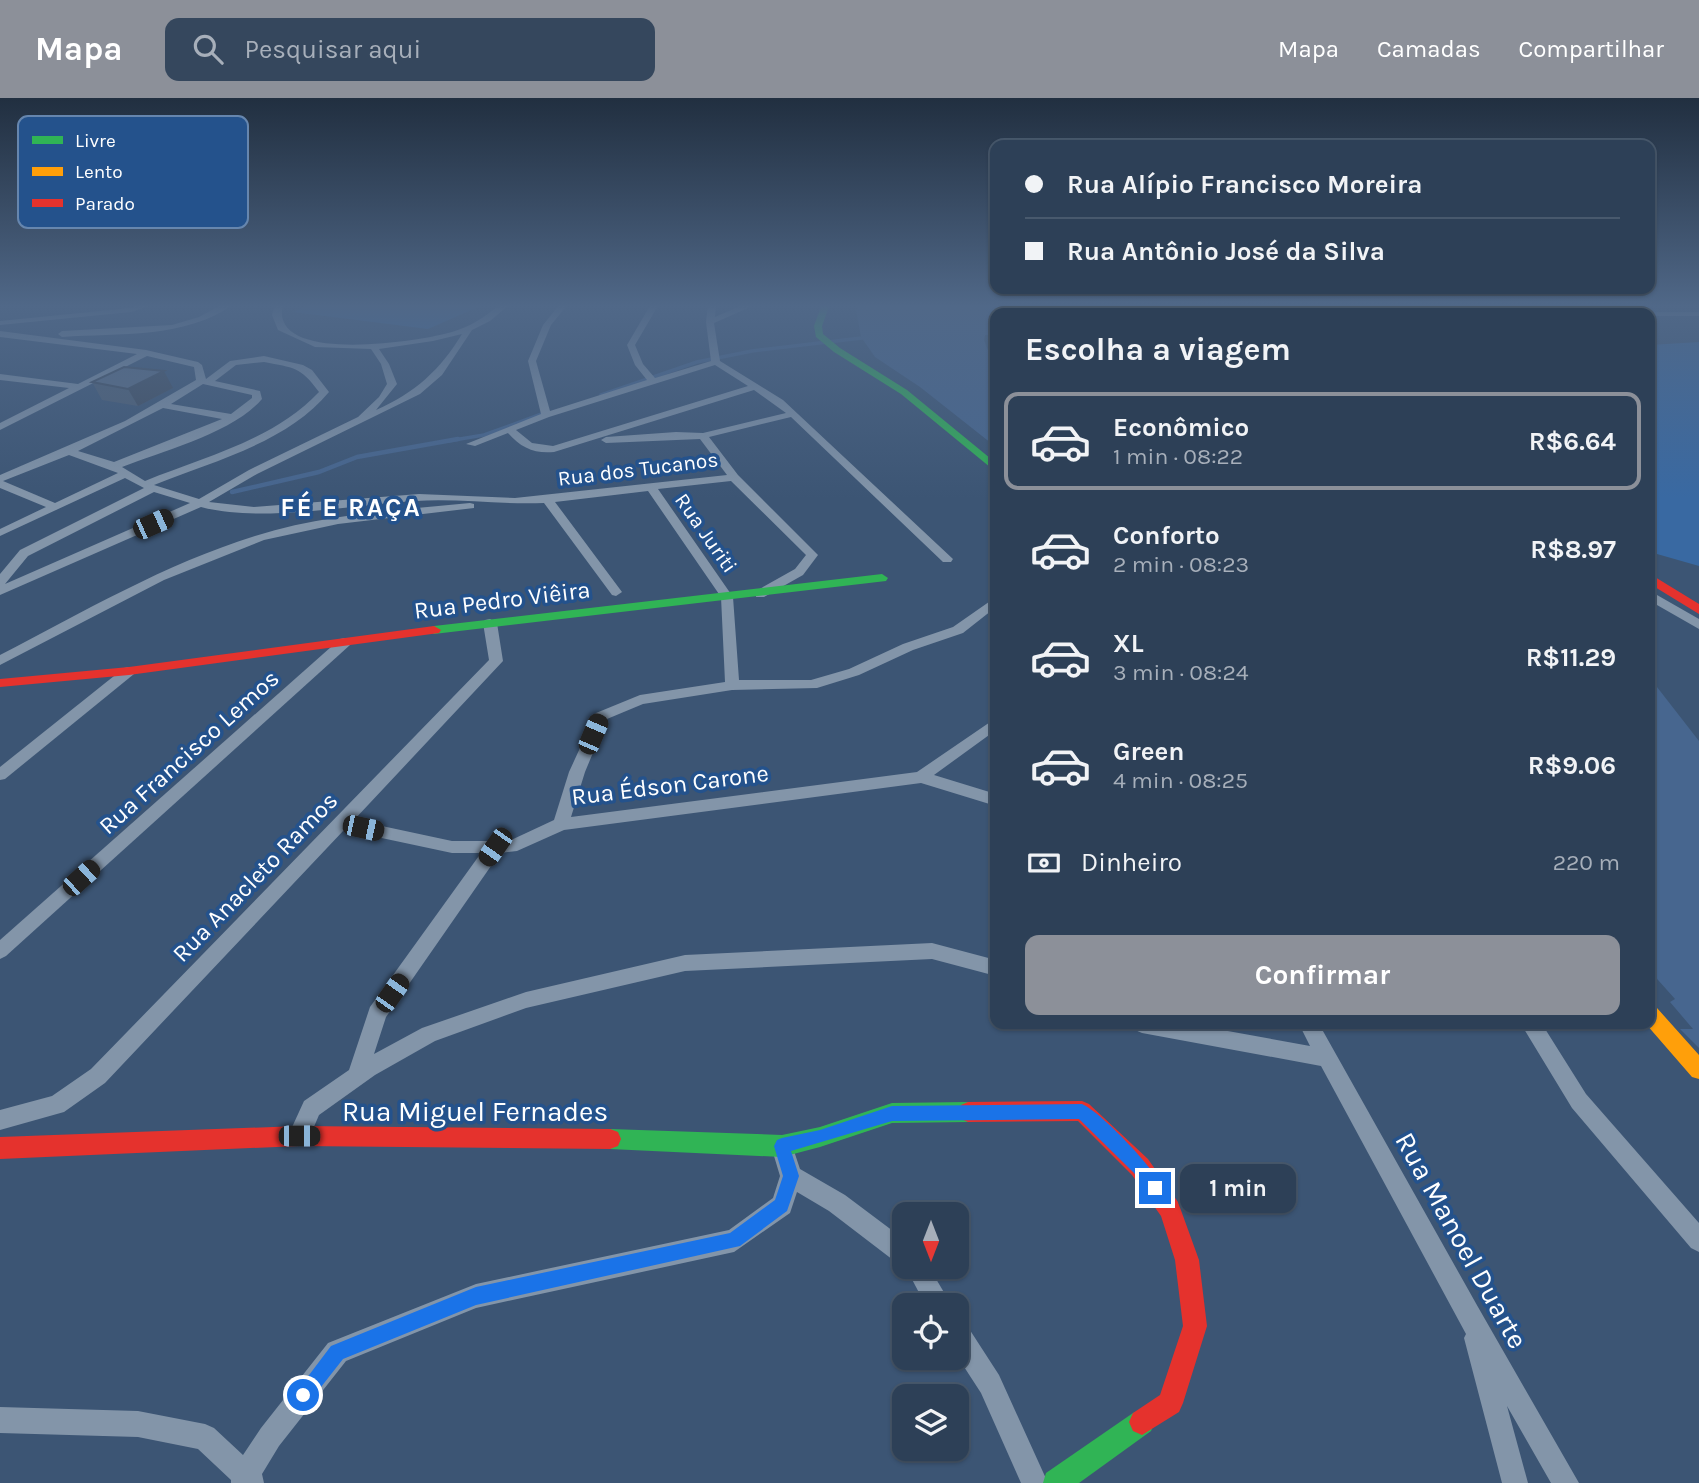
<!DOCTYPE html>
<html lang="pt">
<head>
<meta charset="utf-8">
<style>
	body { margin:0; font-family:Karla,sans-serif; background:#35475d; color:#f1f3f6; height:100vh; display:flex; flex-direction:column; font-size:26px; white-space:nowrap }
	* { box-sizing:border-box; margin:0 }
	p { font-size:23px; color:#a7afba }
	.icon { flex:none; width:38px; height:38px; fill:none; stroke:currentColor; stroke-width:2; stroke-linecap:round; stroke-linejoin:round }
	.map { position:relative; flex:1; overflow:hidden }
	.panel { position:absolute; left:990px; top:210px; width:665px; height:721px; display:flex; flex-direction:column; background:#2d4057; border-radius:14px; box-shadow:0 2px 5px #0004,0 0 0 2px #48596d }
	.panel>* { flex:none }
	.guide { position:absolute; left:990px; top:42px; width:665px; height:154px; border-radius:14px; box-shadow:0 2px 5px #0004,0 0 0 2px #48596d; display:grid; align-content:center; height:154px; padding:0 35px; background:#2d4057 }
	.needle { width:46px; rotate:180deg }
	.tools { position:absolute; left:892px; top:1104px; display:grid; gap:14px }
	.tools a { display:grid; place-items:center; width:77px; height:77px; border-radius:14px; background:#2d4057; box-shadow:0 2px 5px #0004,0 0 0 2px #48596d; font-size:35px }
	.end { position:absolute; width:32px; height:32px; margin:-16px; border:9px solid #1a73e8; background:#fff; box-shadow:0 0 0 4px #fff }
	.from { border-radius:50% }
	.bubble { position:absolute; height:49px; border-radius:14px; background:#2d4057; box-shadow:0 2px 5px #0004,0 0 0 2px #48596d; font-size:23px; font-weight:700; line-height:49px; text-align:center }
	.car { position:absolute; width:21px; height:42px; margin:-21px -10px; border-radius:9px; box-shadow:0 0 5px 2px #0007; background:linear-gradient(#222 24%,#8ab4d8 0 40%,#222 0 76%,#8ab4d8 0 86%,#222 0) }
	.guide b { display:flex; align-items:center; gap:24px; height:66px; font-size:26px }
	.guide b+b { border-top:2px solid #48596d }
	.guide i { width:18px; height:18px; background:#f1f3f6 }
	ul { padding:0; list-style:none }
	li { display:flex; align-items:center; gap:21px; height:98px; margin:0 14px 10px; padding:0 21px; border:4px solid transparent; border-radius:14px }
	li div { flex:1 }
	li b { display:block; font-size:26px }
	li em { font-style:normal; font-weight:700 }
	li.active { border-color:#8c9099 }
	li>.icon { width:63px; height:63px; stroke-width:1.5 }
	h2 { padding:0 35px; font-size:32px; line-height:84px }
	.pay { display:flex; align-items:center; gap:18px; height:77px; padding:0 35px; font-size:26px }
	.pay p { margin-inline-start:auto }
	.cta { display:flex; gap:14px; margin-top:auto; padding:14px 35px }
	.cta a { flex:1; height:80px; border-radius:14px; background:#8c9099; color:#fff; font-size:28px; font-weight:700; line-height:80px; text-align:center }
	header { display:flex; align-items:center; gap:42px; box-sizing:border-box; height:98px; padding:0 35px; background:#8c9099; color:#fff }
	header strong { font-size:33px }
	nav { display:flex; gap:38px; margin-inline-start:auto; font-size:24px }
	.search { width:490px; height:63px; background:#35475d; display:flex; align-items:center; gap:18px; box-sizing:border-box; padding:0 24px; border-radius:14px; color:#a7afba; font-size:26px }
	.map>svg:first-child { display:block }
</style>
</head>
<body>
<header>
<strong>Mapa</strong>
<div class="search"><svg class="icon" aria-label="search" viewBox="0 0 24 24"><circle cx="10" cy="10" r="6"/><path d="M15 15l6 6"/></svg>Pesquisar aqui</div>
<nav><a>Mapa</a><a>Camadas</a><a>Compartilhar</a></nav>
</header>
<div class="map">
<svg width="1699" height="1385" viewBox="0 0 1699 1385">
	<rect width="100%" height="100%" fill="#3c5574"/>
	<g fill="#3969a2">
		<polygon points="311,206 485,206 428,231 293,214"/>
		<polygon points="973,206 1123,206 1125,215 996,217"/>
		<polygon points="1699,244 1699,468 1650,454 1650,247"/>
	</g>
	<g fill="#47668f">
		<polygon points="859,206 973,206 996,217 996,237 985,237 984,242 996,273 996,349 920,289 875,259 861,239 856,212"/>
		<polygon points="1123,206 1188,206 1197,215 1125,215"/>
		<polygon points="1650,580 1699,643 1699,950 1680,931 1693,931 1670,904 1675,901 1650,873"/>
	</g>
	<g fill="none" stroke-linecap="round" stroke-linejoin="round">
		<g stroke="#47668f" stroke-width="3.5">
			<polyline points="601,297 697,264 752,253 870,239"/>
			<polyline points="448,343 484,337 547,314"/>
		</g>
		<polyline stroke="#47668f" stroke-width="4.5" points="232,394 319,374 357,359 458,341"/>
		<g fill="#8395a9" fill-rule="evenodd">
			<polygon points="141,206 155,206 131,214 0,227 0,223 130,210"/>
			<path d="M223,206h11c-48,35 -116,29 -172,33l-4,-3 4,-3 110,-6 27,-8z"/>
			<path d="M275,206h8c-16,62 139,37 169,28 9,-3 17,-6 25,-11 12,-6 19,-17 33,-17l-20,17 -18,9 -30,45 -22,19 -163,80 -48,28 45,5 165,-13 96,4 212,-23 -27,-36 -94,4 -5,-3 5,-3 70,-5 27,1 83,-20 -32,-23 -200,62c-19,2 -33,-4 -46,-19l-33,13 -9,-2 75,-30 -13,-53 15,-36 17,-21h8l-17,21 -15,36 14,50 97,-31 -12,-15 -8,-20 24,-41h8l-24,41 8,19 12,14 56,-17 -5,-39 2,-18h8l-1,13 30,-13h12l-43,19 6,38 63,39 170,159 -2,3h-8l-152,-145 -82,20 29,38 80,80 -15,20 -39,22h-8v-6l39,-22 11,-14 -75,-74 -73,8 75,108 6,83h72l38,-11 54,-25 50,-17 43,-30v10l-33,26 -50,17 -54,25 -42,13 -85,2 -89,14 -36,15 -22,53 -14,45 346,-45 79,-54v12l-62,45 62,19v12l-75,-23 -357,47 -47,21 -17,2 -114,164 -12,37 48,-26 104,-36 159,-37 247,-12 64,17v16l-64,-17 -247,12 -159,37 -91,33 -60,34 -56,40 -12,28 -8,3 -8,-3 -3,-7 16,-35 45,-31 21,-63 111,-154h-29l-108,-23 -239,253 -41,29 -64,18v-20l52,-14 39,-27 398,-409 -6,-37 2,-3 5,-1 7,4 6,38 -149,159 98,21h57l45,-21 15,-48 27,-59 44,-18 85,-13 -4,-85 -73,-106 -93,11 67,90 -6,4 -4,-1 -68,-92c-43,2 -86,-5 -129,-2 -64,4 -154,22 -214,6l-201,88v-9l4,-1 -4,1v-12l20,-24 124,-62 -19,-10 -125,58v-7l46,-22 -46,-19v-13l125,-54 71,-41 -2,-13 -47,-11 -147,74v-7l69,-35 -69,-8v-6l78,10 59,-30 -137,-17v-6l146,19 52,12 4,3 4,14 24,-18 34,-5 39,9 9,5 17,22c-42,51 -116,69 -175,93l45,14 50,-29 109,-53 21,-20 8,-13 -6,-20 -10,-15 -56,-2 -37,-17 -6,-15zM462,236c-22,36 -47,59 -86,76l21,-26 -8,-20 -10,-15 54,-8zM264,264c30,6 36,4 55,30 -45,48 -115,65 -174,89l-23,-14c41,-16 111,-34 140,-68l-2,-8 -45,-10 21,-16zM715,267l33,21 -195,60 -21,-3 -16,-13 33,-13zM203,286l49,11v3l-21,16 -60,-10zM163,310l59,11 -108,43 -36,-11zM69,357l49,18 -63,30 -52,-22zM154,394l36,11 -185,81 23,-28z"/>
			<polygon points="1237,206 1246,206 1256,215 1247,215"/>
			<polygon points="1265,207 1426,207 1615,213 1619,215 1262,211"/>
			<polygon points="1650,214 1699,214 1699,218 1650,218 1650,215 1646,215"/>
			<path d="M470,405l4,1v4l-136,16 -74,16 -100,40 -164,85v-10c83,-43 165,-91 255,-119 70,-22 143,-26 215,-33z"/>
			<polygon points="1650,493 1699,521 1699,531 1650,503"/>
			<polygon points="345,540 352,544 350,547 6,858 0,861 0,842 340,541"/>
			<polygon points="129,569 134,570 136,573 134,576 5,681 0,682 0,669 124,570"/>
			<polygon points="1132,926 1189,926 1310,948 1299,926 1319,926 1478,1209 1579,1385 1551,1385 1507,1308 1528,1385 1502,1385 1464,1240 1466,1236 1321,968 1142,935 1135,932"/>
			<polygon points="1521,926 1542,926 1586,996 1699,1125 1699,1154 1691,1150 1572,1010"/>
			<polygon points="782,1037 790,1041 800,1071 845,1097 905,1142 905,1169 929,1169 952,1208 926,1208 905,1168 897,1165 829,1113 797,1094 790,1115 734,1154 476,1210 346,1263 279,1348 262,1376 264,1385 231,1385 231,1382 198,1351 138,1339 0,1335 0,1309 138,1313 205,1326 214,1330 243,1357 261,1330 328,1245 476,1186 729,1132 773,1100 780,1078 771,1048 774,1041"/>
			<polygon points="957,1223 966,1226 999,1277 1048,1385 1021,1385 981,1295 957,1258"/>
		</g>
		<g fill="#30b455" fill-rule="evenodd">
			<polygon points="822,206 830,206 822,228 823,236 840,250 907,292 996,365 996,374 901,296 834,254 816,239 814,228"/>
			<polygon points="882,476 888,480 886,483 434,536 427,532 434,528"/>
			<polygon points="968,1004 975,1007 978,1014 975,1021 968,1024 892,1025 820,1049 782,1059 610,1051 602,1048 599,1041 602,1034 610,1031 782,1037 820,1029 892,1005"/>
			<polygon points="1142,1311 1151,1315 1155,1324 1151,1333 1079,1385 1043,1385 1046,1375 1133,1315"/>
		</g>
		<polygon fill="#ff9f0a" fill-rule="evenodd" points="1650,908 1657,910 1699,957 1699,981 1692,979 1646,926 1650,926"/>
		<g fill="#e5322d" fill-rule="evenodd">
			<polygon points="1258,206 1267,206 1277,215 1268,215"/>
			<polygon points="1650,476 1699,506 1699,516 1650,486"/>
			<polygon points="434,528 441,532 439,535 129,577 0,589 0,581 129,569"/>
			<polygon points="1082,1003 1089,1006 1148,1061 1178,1104 1199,1162 1207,1228 1183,1305 1179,1314 1142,1337 1133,1333 1129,1324 1133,1315 1160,1297 1183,1228 1175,1162 1161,1118 1132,1077 1078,1023 968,1024 961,1021 958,1014 961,1007 968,1004"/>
			<polygon points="299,1028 610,1031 618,1034 621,1041 618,1048 610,1051 299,1048 0,1061 0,1039"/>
		</g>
	</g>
	<polygon fill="#4d5e73" points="92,284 173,290 138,308 102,302"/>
	<polygon fill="#3f4c5e" points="164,273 173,290 138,308 128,291"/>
	<polygon fill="#5a6d86" stroke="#3f4c5e" stroke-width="2" points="124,269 164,273 128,291 92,284"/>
	<linearGradient id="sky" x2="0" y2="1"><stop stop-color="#212f40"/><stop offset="0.52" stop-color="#506888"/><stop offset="1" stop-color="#506888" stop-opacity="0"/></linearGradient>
	<rect width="1699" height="400" fill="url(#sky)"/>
	<path fill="#1a73e8" d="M1082,1006c19,8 73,65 81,84l-3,6 -5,2 -6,-2 -15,-21 -55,-54 -187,2 -101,30 8,25 -12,35 -47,35 -264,59 -133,54 -33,42 -7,3 -6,-3 -3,-6 37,-49 145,-59 254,-54 45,-33 8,-24 -9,-30 3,-6 5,-2 38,-8 72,-24z"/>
	<g text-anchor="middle" stroke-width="7" stroke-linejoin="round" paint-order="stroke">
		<g font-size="21" fill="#fff" stroke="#24528c">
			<text transform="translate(638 371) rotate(-7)" y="7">Rua dos Tucanos</text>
			<text transform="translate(706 435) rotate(55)" y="7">Rua Juriti</text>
		</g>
		<g font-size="24" fill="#fff" stroke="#24528c">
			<text transform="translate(502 502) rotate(-7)" y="8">Rua Pedro Viêira</text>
			<text transform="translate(189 654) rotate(-42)" y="8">Rua Francisco Lemos</text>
			<text transform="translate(670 687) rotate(-7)" y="8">Rua Édson Carone</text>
			<text transform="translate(255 779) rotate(-46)" y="8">Rua Anacleto Ramos</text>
		</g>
		<g font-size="26" font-weight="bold" letter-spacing="2" fill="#fff" stroke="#24528c">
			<text x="351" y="418">FÉ E RAÇA</text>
		</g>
		<g font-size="28" fill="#fff" stroke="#24528c">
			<text x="475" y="1023">Rua Miguel Fernades</text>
			<text transform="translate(1462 1142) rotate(61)" y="10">Rua Manoel Duarte</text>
		</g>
	</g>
	<rect x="18" y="18" width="230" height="112" rx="10" fill="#24528c" stroke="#6686ae" stroke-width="2"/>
	<rect x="32" y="38" width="31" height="8" fill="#30b455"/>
	<rect x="32" y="69" width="31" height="9" fill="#ff9f0a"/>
	<rect x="32" y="101" width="31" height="8" fill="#e5322d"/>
	<g font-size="19" fill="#fff">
		<text x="75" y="49">Livre</text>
		<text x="75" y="80">Lento</text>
		<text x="75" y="112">Parado</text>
	</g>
</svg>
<div class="tools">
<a><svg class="needle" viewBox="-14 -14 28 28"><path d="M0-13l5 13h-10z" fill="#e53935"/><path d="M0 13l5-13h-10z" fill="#a7afba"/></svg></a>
<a><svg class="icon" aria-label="locate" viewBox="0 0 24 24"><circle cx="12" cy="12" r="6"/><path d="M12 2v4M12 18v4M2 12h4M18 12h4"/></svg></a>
<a><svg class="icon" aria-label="layers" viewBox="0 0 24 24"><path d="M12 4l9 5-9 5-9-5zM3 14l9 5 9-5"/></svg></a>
</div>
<i class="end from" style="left:303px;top:1297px"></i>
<i class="end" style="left:1155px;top:1090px"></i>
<div class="bubble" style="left:1180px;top:1066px;width:116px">1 min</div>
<i class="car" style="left:153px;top:426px;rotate:66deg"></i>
<i class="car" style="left:593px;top:636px;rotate:23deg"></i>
<i class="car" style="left:363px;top:730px;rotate:102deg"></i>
<i class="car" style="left:495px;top:749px;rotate:215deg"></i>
<i class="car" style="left:81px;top:780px;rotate:48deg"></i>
<i class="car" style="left:392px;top:895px;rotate:35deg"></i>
<i class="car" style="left:299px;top:1038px;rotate:90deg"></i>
<div class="guide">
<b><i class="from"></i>Rua Alípio Francisco Moreira</b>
<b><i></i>Rua Antônio José da Silva</b>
</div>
<section class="panel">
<h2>Escolha a viagem</h2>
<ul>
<li class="active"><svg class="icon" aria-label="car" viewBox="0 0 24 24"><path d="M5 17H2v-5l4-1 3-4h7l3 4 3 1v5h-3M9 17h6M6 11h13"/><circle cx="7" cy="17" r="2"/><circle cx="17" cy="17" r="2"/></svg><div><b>Econômico</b><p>1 min · 08:22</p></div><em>R$6.64</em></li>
<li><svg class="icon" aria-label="car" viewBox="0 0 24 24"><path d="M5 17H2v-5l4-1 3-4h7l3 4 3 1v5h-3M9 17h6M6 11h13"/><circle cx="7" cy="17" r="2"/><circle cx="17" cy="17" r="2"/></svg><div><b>Conforto</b><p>2 min · 08:23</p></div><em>R$8.97</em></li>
<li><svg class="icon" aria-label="car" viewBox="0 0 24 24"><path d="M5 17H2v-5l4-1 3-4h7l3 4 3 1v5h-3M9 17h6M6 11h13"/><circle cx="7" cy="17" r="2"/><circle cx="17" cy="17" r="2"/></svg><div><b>XL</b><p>3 min · 08:24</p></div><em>R$11.29</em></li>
<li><svg class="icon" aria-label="car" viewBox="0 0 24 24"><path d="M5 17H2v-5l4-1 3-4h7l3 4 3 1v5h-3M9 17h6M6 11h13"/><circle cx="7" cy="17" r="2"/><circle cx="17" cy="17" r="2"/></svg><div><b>Green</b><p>4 min · 08:25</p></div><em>R$9.06</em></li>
</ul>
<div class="pay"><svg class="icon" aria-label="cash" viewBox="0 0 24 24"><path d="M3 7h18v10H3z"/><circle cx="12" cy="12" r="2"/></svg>Dinheiro<p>220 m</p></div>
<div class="cta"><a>Confirmar</a></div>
</section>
</div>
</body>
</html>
